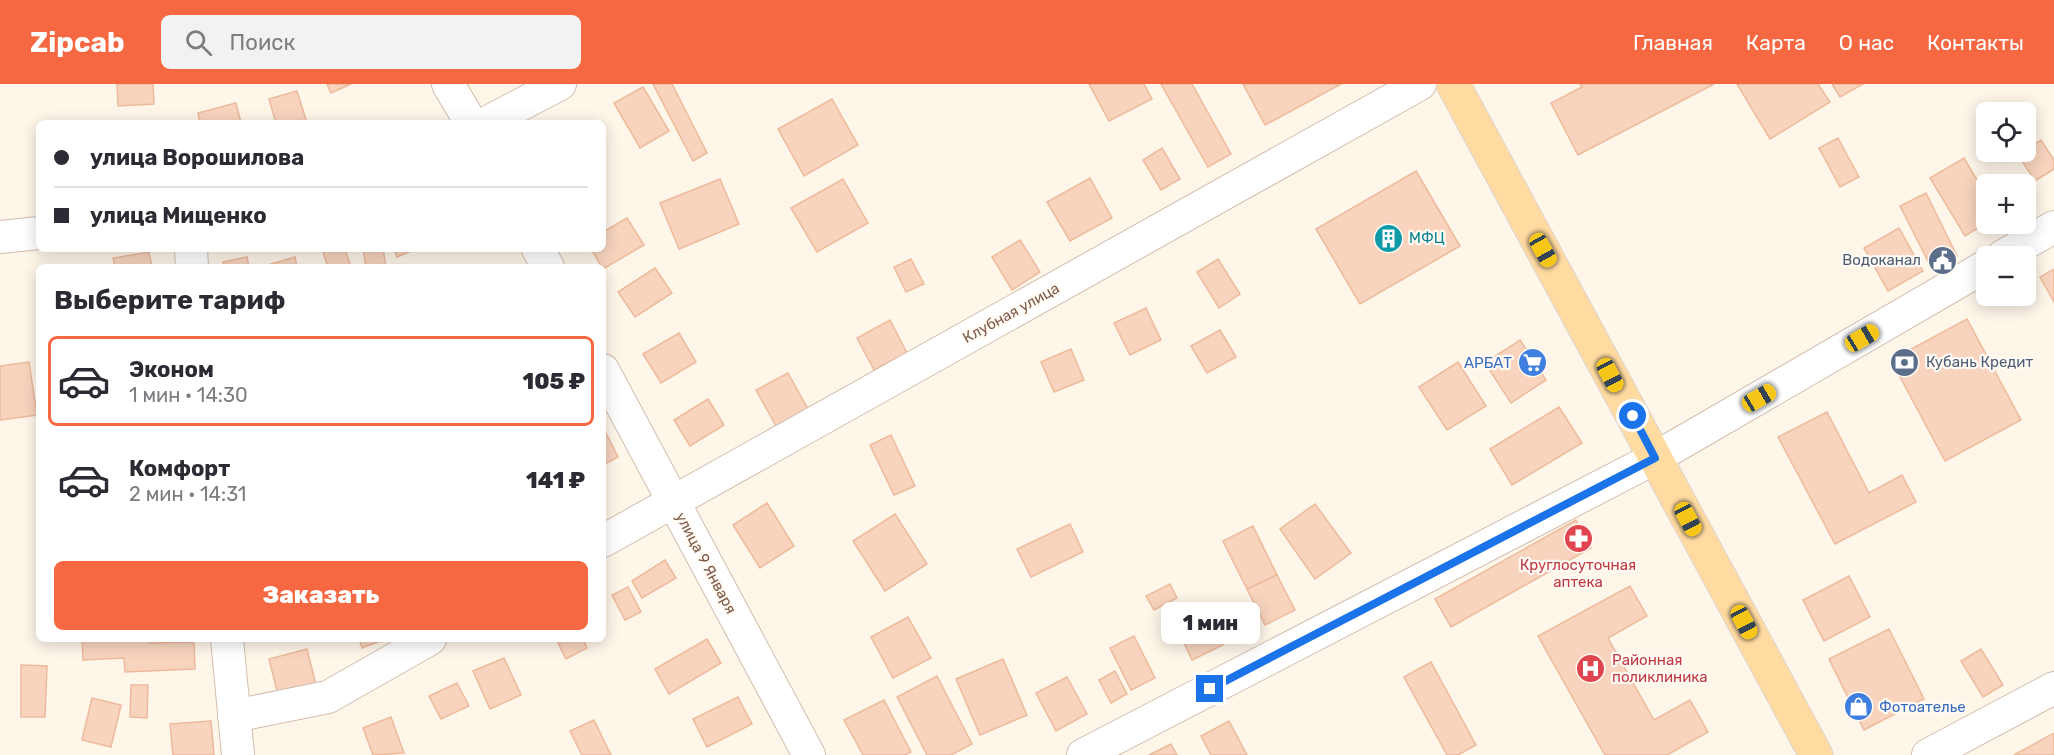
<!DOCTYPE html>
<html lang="ru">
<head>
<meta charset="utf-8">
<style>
	body { margin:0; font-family:Rubik,sans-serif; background:#f2f2f3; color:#2b2b33; height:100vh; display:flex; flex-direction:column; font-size:22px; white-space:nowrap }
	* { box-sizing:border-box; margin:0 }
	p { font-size:20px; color:#7c7c81 }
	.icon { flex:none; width:33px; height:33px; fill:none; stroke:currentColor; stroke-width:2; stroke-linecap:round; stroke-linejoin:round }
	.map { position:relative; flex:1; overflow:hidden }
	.drawer { position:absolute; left:36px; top:180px; width:570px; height:378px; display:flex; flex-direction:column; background:#fff; border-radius:9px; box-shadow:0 3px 15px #0003 }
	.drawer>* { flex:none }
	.banner { position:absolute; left:36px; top:36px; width:570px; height:132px; border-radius:9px; box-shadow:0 3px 15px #0003; display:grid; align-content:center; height:132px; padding:0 18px; background:#fff }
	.buttons { position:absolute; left:1976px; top:18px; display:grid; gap:12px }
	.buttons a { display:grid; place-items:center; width:60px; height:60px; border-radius:9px; background:#fff; box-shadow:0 3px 15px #0003; font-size:30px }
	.end { position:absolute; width:27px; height:27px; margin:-14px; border:8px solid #1a73e8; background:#fff; box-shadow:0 0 0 3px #fff }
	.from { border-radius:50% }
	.bubble { position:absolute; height:42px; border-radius:9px; background:#fff; box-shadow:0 3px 15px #0003; font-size:20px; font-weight:800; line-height:42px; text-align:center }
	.car { position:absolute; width:18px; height:36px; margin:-18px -9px; border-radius:8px; box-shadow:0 0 4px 2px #0007; background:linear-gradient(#f5c518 24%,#345 0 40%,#f5c518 0 76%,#345 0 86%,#f5c518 0) }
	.banner b { display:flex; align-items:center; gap:21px; height:57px; font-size:22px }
	.banner b+b { border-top:2px solid #e1e1e2 }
	.banner i { width:15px; height:15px; background:#2b2b33 }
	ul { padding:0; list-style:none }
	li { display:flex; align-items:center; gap:18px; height:90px; margin:0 12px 9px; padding:0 6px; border:3px solid transparent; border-radius:9px }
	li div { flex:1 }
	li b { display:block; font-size:22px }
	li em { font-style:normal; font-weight:800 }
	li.selected { border-color:#f66842 }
	li>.icon { width:54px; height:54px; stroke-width:1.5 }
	h2 { padding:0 18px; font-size:27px; line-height:72px }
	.action { display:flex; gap:12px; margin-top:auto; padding:12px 18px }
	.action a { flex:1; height:69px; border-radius:9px; background:#f66842; color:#fff; font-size:24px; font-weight:800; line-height:69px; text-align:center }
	header { display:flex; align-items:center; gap:36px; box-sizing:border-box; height:84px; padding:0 30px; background:#f66842; color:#fff }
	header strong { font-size:28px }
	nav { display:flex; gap:33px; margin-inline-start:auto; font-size:21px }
	.search { width:420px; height:54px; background:#f2f2f3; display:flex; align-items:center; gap:15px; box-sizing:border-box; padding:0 21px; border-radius:9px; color:#7c7c81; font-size:22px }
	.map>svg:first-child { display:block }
</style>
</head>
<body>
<header>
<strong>Zipcab</strong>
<div class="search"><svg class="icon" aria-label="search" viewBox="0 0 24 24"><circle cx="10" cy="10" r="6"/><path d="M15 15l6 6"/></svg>Поиск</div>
<nav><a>Главная</a><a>Карта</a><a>О нас</a><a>Контакты</a></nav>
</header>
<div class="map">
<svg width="2054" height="671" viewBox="0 0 2054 671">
	<rect width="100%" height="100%" fill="#fff6ea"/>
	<g fill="#f8d4be" stroke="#edba9c" stroke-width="1.5">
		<polygon points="117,0 153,0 154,20 118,22"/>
		<polygon points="327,0 351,0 331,9"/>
		<polygon points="653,0 672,0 707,69 693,77"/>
		<polygon points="1089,0 1144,0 1152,15 1109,37"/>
		<polygon points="1161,0 1192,0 1231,70 1208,83"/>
		<polygon points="1243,0 1341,0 1265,41"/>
		<polygon points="1580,0 1714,0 1578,71 1551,19 1582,3"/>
		<polygon points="1737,0 1818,0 1830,18 1770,55"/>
		<polygon points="1832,0 1863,0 1840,13"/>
		<polygon points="643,3 669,47 640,64 614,19"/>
		<polygon points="297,7 307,39 276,39 269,15"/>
		<polygon points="832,15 858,61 804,92 778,45"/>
		<polygon points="236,19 241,39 200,39 198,29"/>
		<polygon points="1838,54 1859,93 1840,103 1819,64"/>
		<polygon points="2041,56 2054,76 2054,85 2035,97 2018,71"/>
		<polygon points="1162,64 1180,95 1161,106 1143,76"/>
		<polygon points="1964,74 1986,111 1986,139 1965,152 1930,94"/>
		<polygon points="1416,87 1460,162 1360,220 1316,145"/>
		<polygon points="1090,94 1112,134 1070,157 1047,118"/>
		<polygon points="720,95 739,140 679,165 660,119"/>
		<polygon points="843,95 868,139 817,168 791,124"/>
		<polygon points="1926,109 1957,172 1932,185 1900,122"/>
		<polygon points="627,134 644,161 603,185 591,165 603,165 603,148"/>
		<polygon points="1899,144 1923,187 1888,207 1864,164"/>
		<polygon points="1020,156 1040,188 1012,206 992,173"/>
		<polygon points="322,165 345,165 351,183 328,183"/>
		<polygon points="363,165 383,165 386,183 366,183"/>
		<polygon points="394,165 416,165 397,173"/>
		<polygon points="149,168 152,183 115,183 113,174"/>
		<polygon points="247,173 249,183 225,183 223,178"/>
		<polygon points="295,173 297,183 261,183"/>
		<polygon points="911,175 924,200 906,208 894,183"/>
		<polygon points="1218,175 1240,210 1219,224 1197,188"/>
		<polygon points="655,184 672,209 635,233 618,208"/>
		<polygon points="2054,185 2054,218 2040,193"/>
		<polygon points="1146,224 1161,256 1130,271 1114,239"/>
		<polygon points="1967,235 2021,336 1945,377 1891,276"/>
		<polygon points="890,236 907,269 874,286 857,254"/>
		<polygon points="1220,246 1236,273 1207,289 1191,262"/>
		<polygon points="679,249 696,278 661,299 643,270"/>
		<polygon points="1520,256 1546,296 1511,319 1485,279"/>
		<polygon points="1071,265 1084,296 1054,308 1041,278"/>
		<polygon points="29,278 37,331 0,336 0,282"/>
		<polygon points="1458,278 1486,322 1447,346 1419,303"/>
		<polygon points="788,289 808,325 776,342 756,306"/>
		<polygon points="708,315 724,341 690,362 674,336"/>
		<polygon points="1559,323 1582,359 1512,401 1490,365"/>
		<polygon points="1827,328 1869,409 1902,391 1916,418 1835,460 1778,353"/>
		<polygon points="603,343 618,373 603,381"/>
		<polygon points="891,351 915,402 894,411 870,361"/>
		<polygon points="767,419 794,462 760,484 733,441"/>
		<polygon points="1315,420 1351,469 1315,495 1280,445"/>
		<polygon points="895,430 927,480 885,507 853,457"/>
		<polygon points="1576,436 1591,464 1451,543 1435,515"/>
		<polygon points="1070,440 1083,468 1031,493 1017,465"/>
		<polygon points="1253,442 1277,491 1247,505 1223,457"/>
		<polygon points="665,476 676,494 642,514 632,497"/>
		<polygon points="1277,491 1295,526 1265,541 1247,505"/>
		<polygon points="1849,492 1870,533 1824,557 1803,516"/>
		<polygon points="1170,500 1177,514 1154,526 1146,512"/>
		<polygon points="1630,502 1647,532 1608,554 1654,636 1690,616 1708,648 1667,671 1605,671 1538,552"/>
		<polygon points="628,503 641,528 625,536 612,511"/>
		<polygon points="1206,525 1223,561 1192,576 1175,540"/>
		<polygon points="908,533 931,574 893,594 871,553"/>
		<polygon points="1889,545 1924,615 1864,646 1829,575"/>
		<polygon points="1134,552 1155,594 1131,606 1110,564"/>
		<polygon points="82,555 149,555 149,559 194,558 195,585 125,588 124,574 83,576"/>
		<polygon points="359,555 386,555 362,564"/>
		<polygon points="556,555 583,555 587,564 566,575"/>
		<polygon points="707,555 721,579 669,610 655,585"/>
		<polygon points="307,565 316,601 278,611 269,575"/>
		<polygon points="1981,565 2003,601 1983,613 1961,577"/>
		<polygon points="504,574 521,611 490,625 473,587"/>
		<polygon points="1003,575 1027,631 980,651 956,595"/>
		<polygon points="1431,578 1476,661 1458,671 1447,671 1404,593"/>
		<polygon points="21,581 47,582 45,633 21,633"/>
		<polygon points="1115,587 1127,610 1111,619 1099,596"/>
		<polygon points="937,592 972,660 951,671 927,671 897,613"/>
		<polygon points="1067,593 1087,630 1056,647 1036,609"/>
		<polygon points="457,599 469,622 441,635 429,612"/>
		<polygon points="131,601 148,601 147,634 130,633"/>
		<polygon points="738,613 752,640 707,663 693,635"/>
		<polygon points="92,614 121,621 111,663 82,656"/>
		<polygon points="884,616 911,668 905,671 863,671 844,636"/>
		<polygon points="391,633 404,669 373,671 363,644"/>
		<polygon points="594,636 611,671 582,671 570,647"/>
		<polygon points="211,637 214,671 173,671 170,640"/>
		<polygon points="1229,637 1247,671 1211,671 1201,652"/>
		<polygon points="2054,649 2054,671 2014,671"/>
		<polygon points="1171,660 1177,671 1149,671"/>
	</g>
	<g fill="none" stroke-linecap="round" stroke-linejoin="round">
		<defs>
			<g id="minor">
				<polyline points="448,0 471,39"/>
				<polyline points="486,39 560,0"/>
				<polyline points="0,153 39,149"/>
				<polyline points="191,165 192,183"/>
				<polyline points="538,165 548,183"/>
				<polyline points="2003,172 2054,143"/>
				<polyline points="603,286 809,671"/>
				<polyline points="603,457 1420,0"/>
				<polyline points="227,555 238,671"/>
				<polyline points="234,632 328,613 430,555"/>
				<polyline points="1083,671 1655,374 1986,182"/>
				<polyline points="1928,671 2054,604"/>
			</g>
			<polyline id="major" points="1453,0 1816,671"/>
		</defs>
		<use href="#minor" stroke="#d4bdad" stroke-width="34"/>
		<use href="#major" stroke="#ddd4d0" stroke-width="35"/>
		<use href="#minor" stroke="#fff" stroke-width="32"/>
		<use href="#major" stroke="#ffdba1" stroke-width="33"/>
	</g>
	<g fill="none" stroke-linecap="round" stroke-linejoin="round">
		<polyline stroke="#1a73e8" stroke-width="8" points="1210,605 1655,374 1633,332"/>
	</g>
	<defs>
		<symbol id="building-disc" viewBox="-11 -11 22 22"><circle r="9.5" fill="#0f9aa8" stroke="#fffaf3"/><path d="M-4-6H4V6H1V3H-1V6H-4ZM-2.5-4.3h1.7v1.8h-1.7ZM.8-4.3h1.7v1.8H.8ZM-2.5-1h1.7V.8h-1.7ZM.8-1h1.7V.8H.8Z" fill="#fff"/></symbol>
		<symbol id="civic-disc" viewBox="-11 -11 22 22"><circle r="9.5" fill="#5c6f8a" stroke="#fffaf3"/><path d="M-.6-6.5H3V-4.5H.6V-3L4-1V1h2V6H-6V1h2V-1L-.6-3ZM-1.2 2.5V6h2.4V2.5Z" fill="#fff"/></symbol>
		<symbol id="bank-disc" viewBox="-11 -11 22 22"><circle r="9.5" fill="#5c6f8a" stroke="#fffaf3"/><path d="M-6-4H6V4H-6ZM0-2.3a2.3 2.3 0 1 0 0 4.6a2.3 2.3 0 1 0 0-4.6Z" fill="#fff"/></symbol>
		<symbol id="supermarket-disc" viewBox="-11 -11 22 22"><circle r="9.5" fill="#3f7fe0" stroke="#fffaf3"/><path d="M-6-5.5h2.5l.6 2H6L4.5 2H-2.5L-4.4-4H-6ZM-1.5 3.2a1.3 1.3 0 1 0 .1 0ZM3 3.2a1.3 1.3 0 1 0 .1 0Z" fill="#fff"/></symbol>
		<symbol id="pharmacy-disc" viewBox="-11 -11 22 22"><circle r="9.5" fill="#e0444e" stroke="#fffaf3"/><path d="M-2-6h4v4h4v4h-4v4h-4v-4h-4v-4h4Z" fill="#fff"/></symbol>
		<symbol id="hospital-disc" viewBox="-11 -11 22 22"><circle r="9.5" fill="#e0444e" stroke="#fffaf3"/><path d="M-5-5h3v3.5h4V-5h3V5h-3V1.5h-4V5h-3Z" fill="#fff"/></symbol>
		<symbol id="shop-disc" viewBox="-11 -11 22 22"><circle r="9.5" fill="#3f7fe0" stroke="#fffaf3"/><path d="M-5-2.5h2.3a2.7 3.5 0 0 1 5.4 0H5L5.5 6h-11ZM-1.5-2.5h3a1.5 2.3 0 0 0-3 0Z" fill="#fff"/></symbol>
	</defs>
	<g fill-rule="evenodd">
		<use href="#building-disc" x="1372" y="138" width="33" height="33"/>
		<use href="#civic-disc" x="1926" y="160" width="33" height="33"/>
		<use href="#bank-disc" x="1888" y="262" width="33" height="33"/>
		<use href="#supermarket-disc" x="1516" y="262" width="33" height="33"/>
		<use href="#pharmacy-disc" x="1562" y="438" width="33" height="33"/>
		<use href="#hospital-disc" x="1574" y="568" width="33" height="33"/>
		<use href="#shop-disc" x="1842" y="606" width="33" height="33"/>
	</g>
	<g text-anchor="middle" stroke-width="4.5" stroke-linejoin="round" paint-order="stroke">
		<g font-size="15" fill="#0d838f" stroke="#fffaf3" text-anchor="start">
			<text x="1409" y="159">МФЦ</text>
		</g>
		<g font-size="15" fill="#4e5e75" stroke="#fffaf3" text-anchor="end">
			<text x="1921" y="181">Водоканал</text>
			<text x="1926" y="283" text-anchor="start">Кубань Кредит</text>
		</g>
		<g font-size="15" fill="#7e5b49" stroke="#fffaf3">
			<text transform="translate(1011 229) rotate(-29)" y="5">Клубная улица</text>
			<text transform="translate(706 479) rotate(62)" y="5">улица 9 Января</text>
		</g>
		<g font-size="15" fill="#366cbe" stroke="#fffaf3" text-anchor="end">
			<text x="1512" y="284">АРБАТ</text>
			<text x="1879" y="628" text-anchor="start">Фотоателье</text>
		</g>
		<g font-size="15" fill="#be3a42" stroke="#fffaf3">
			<text x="1578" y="486">Круглосуточная<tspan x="1578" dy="17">аптека</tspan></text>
			<text x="1612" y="581" text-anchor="start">Районная<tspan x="1612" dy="17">поликлиника</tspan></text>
		</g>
	</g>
</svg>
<div class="buttons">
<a><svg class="icon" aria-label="locate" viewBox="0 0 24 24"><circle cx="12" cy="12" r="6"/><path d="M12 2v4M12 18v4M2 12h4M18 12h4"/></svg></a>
<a>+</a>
<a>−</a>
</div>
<i class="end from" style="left:1633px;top:332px"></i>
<i class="end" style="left:1210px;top:605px"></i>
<div class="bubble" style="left:1161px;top:518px;width:99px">1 мин</div>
<i class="car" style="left:1543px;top:166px;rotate:151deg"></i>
<i class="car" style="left:1862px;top:254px;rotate:60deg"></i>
<i class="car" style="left:1610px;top:291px;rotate:152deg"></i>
<i class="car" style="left:1759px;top:314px;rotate:60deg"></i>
<i class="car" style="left:1688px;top:435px;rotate:152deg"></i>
<i class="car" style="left:1744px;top:538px;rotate:152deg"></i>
<div class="banner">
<b><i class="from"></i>улица Ворошилова</b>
<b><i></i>улица Мищенко</b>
</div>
<section class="drawer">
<h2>Выберите тариф</h2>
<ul>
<li class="selected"><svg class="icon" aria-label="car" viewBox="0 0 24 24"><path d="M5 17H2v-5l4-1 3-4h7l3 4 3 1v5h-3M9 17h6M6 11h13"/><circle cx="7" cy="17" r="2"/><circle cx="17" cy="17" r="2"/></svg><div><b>Эконом</b><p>1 мин · 14:30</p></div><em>105 ₽</em></li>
<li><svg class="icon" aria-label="car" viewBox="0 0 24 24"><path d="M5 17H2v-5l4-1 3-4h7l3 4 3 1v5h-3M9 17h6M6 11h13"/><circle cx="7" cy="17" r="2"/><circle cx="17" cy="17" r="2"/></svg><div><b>Комфорт</b><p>2 мин · 14:31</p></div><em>141 ₽</em></li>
</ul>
<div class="action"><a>Заказать</a></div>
</section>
</div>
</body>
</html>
